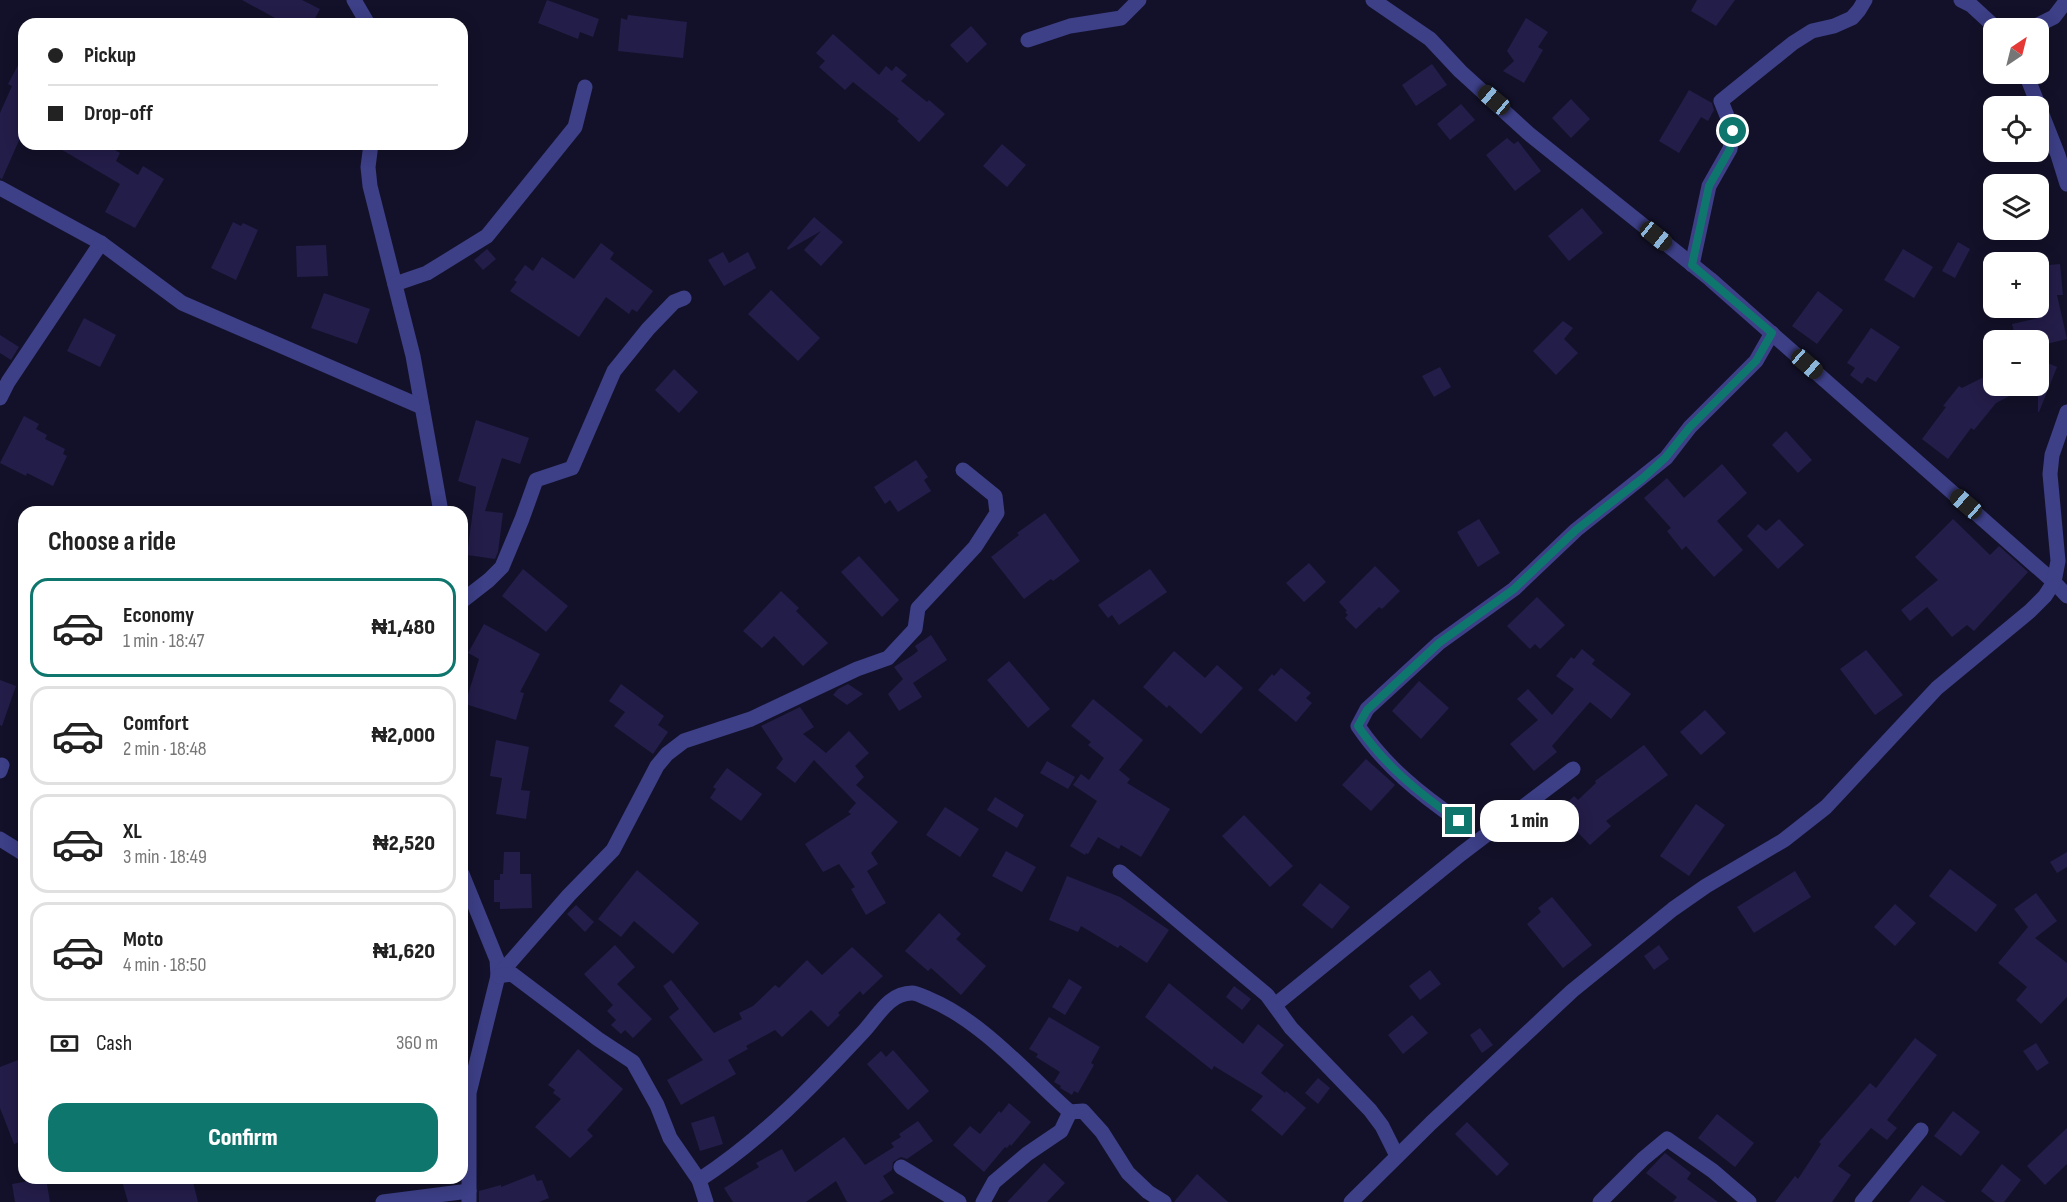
<!DOCTYPE html>
<html lang="en">
<head>
<meta charset="utf-8">
<style>
	body { margin:0; font-family:"Sofia Sans Condensed",sans-serif; background:#f2f2f2; color:#222; height:100vh; display:flex; flex-direction:column; font-size:22px; white-space:nowrap }
	* { box-sizing:border-box; margin:0 }
	p { font-size:20px; color:#767676 }
	.icon { flex:none; width:33px; height:33px; fill:none; stroke:currentColor; stroke-width:2; stroke-linecap:round; stroke-linejoin:round }
	.map { position:relative; flex:1; overflow:hidden }
	.drawer { position:absolute; left:18px; top:506px; width:450px; height:678px; display:flex; flex-direction:column; background:#fff; border-radius:18px; box-shadow:0 3px 15px #0003 }
	.drawer>* { flex:none }
	.banner { position:absolute; left:18px; top:18px; width:450px; height:132px; border-radius:18px; box-shadow:0 3px 15px #0003; display:grid; align-content:center; height:132px; padding:0 30px; background:#fff }
	.needle { width:39px; rotate:35deg }
	.buttons { position:absolute; left:1983px; top:18px; display:grid; gap:12px }
	.buttons a { display:grid; place-items:center; width:66px; height:66px; border-radius:12px; background:#fff; box-shadow:0 3px 15px #0003; font-size:30px }
	.end { position:absolute; width:27px; height:27px; margin:-14px; border:8px solid #0f766e; background:#fff; box-shadow:0 0 0 3px #fff }
	.from { border-radius:50% }
	.bubble { position:absolute; height:42px; border-radius:18px; background:#fff; box-shadow:0 3px 15px #0003; font-size:20px; font-weight:800; line-height:42px; text-align:center }
	.car { position:absolute; width:18px; height:36px; margin:-18px -9px; border-radius:8px; box-shadow:0 0 4px 2px #0007; background:linear-gradient(#222 24%,#8ab4d8 0 40%,#222 0 76%,#8ab4d8 0 86%,#222 0) }
	.banner b { display:flex; align-items:center; gap:21px; height:57px; font-size:22px }
	.banner b+b { border-top:2px solid #e0e0e0 }
	.banner i { width:15px; height:15px; background:#222 }
	ul { padding:0; list-style:none }
	li { display:flex; align-items:center; gap:18px; height:99px; margin:0 12px 9px; padding:0 18px; border:3px solid #e0e0e0; border-radius:18px }
	li div { flex:1 }
	li b { display:block; font-size:22px }
	li em { font-style:normal; font-weight:800 }
	li.current { border-color:#0f766e }
	li>.icon { width:54px; height:54px; stroke-width:1.5 }
	h2 { padding:0 30px; font-size:27px; line-height:72px }
	.pay { display:flex; align-items:center; gap:15px; height:66px; padding:0 30px; font-size:22px }
	.pay p { margin-inline-start:auto }
	.button { display:flex; gap:12px; margin-top:auto; padding:12px 30px }
	.button a { flex:1; height:69px; border-radius:18px; background:#0f766e; color:#fff; font-size:24px; font-weight:800; line-height:69px; text-align:center }
	.map>svg:first-child { display:block }
</style>
</head>
<body>
<div class="map">
<svg width="2067" height="1202" viewBox="0 0 2067 1202">
	<rect width="100%" height="100%" fill="#131129"/>
	<g fill="#231d49">
		<polygon points="242,0 302,0 320,9 312,24 286,24"/>
		<polygon points="547,0 599,19 593,37 580,32 578,39 538,23"/>
		<polygon points="1697,0 1735,0 1716,26 1691,11"/>
		<polygon points="628,15 687,22 683,58 618,51 621,18 627,20"/>
		<polygon points="1526,18 1548,32 1538,47 1543,50 1524,83 1503,71 1514,61 1507,51"/>
		<polygon points="971,26 987,44 967,63 950,45"/>
		<polygon points="833,34 879,75 886,66 892,71 896,66 907,75 901,81 927,102 929,100 945,114 919,142 897,121 899,119 853,82 845,90 819,67 825,61 816,53"/>
		<polygon points="24,54 24,129 2,179 0,178 0,113 12,86 8,84"/>
		<polygon points="1432,64 1447,85 1416,106 1402,85"/>
		<polygon points="1689,90 1712,103 1714,110 1708,121 1701,117 1679,153 1659,141"/>
		<polygon points="1571,99 1590,119 1571,138 1552,118"/>
		<polygon points="1461,104 1475,120 1450,140 1437,124"/>
		<polygon points="1507,138 1514,144 1518,141 1541,171 1515,191 1486,155"/>
		<polygon points="52,144 105,144 120,153 116,161 138,175 143,166 164,179 135,228 105,212 120,184"/>
		<polygon points="1002,144 1026,165 1007,187 983,166"/>
		<polygon points="1582,208 1603,233 1569,261 1548,236"/>
		<polygon points="814,217 843,242 821,266 804,250 821,231 788,250 787,248"/>
		<polygon points="233,222 241,226 243,223 258,230 236,280 211,268"/>
		<polygon points="1958,242 1970,249 1955,278 1942,271"/>
		<polygon points="601,243 614,253 610,259 653,291 637,312 632,309 629,314 606,297 579,337 510,291 517,282 514,280 525,265 533,271 542,257 574,279"/>
		<polygon points="326,245 328,276 297,277 296,246"/>
		<polygon points="487,249 496,259 483,270 474,260"/>
		<polygon points="1903,249 1933,267 1914,298 1884,280"/>
		<polygon points="723,252 729,263 748,252 756,268 724,286 708,260"/>
		<polygon points="2060,264 2063,295 2057,295 2067,339 2038,346 2038,340 2016,340 2012,324 2038,318 2038,266"/>
		<polygon points="771,290 820,338 798,361 748,314"/>
		<polygon points="1818,291 1843,310 1817,344 1792,326"/>
		<polygon points="324,293 370,309 357,344 311,328"/>
		<polygon points="84,318 116,335 100,367 67,351"/>
		<polygon points="1563,321 1573,328 1564,339 1578,353 1556,375 1533,351"/>
		<polygon points="1871,328 1900,347 1876,382 1867,377 1862,384 1850,375 1855,368 1847,363"/>
		<polygon points="0,335 19,347 11,360 0,353"/>
		<polygon points="2038,359 2057,367 2039,412 2038,412"/>
		<polygon points="1440,367 1451,387 1434,397 1422,376"/>
		<polygon points="674,369 698,392 679,413 655,390"/>
		<polygon points="1994,372 1994,386 2029,386 1996,403 1974,430 1971,428 1948,459 1922,439 1946,407 1943,406 1959,386 1962,388"/>
		<polygon points="24,416 39,424 36,429 47,435 45,439 65,449 63,454 67,456 53,486 27,473 26,476 0,463"/>
		<polygon points="476,420 529,438 520,464 502,458 485,511 503,513 498,552 495,559 467,555 476,487 458,481"/>
		<polygon points="1786,431 1812,460 1798,473 1772,445"/>
		<polygon points="916,460 928,477 924,480 931,491 898,512 890,500 885,504 874,487"/>
		<polygon points="1722,464 1747,493 1717,521 1743,550 1714,577 1686,546 1682,550 1667,531 1671,528 1644,498 1667,478 1684,498"/>
		<polygon points="1045,513 1080,561 1053,581 1051,579 1024,599 991,557 1019,535 1017,533"/>
		<polygon points="1479,519 1500,553 1478,567 1457,532"/>
		<polygon points="1779,519 1804,545 1778,569 1747,536 1758,524 1766,531"/>
		<polygon points="1953,519 1990,555 1999,546 2028,572 1974,631 1967,625 1952,637 1927,607 1910,621 1901,610 1938,580 1915,557"/>
		<polygon points="859,556 899,600 882,617 841,572"/>
		<polygon points="1309,563 1326,582 1304,602 1286,583"/>
		<polygon points="1375,566 1400,591 1382,609 1379,607 1356,629 1345,618 1348,615 1345,612 1347,611 1339,602"/>
		<polygon points="523,569 568,606 546,632 502,596"/>
		<polygon points="1150,569 1167,592 1119,625 1112,615 1108,618 1098,605"/>
		<polygon points="781,591 799,608 796,611 828,643 803,666 774,636 762,648 743,631"/>
		<polygon points="1537,597 1565,625 1540,649 1535,644 1530,649 1507,626"/>
		<polygon points="484,624 540,654 520,692 524,693 516,720 465,704 479,659 468,653"/>
		<polygon points="931,635 947,660 913,683 922,697 899,711 888,694 903,679 894,667 913,655 918,651 915,646"/>
		<polygon points="1582,649 1595,660 1592,664 1631,694 1611,719 1590,702 1552,746 1557,752 1534,771 1510,744 1538,720 1517,699 1528,689 1552,715 1574,689 1556,676 1571,657 1574,659"/>
		<polygon points="1866,650 1903,695 1875,715 1840,669"/>
		<polygon points="1174,651 1205,678 1217,665 1243,688 1201,734 1169,705 1167,708 1143,687"/>
		<polygon points="1009,661 1050,709 1028,728 987,680"/>
		<polygon points="1281,668 1311,693 1306,698 1312,703 1296,722 1258,690 1272,674 1274,676"/>
		<polygon points="0,680 16,686 2,726 0,725"/>
		<polygon points="1419,681 1449,708 1421,739 1392,711"/>
		<polygon points="621,684 664,716 658,725 668,732 653,754 614,726 625,712 609,701"/>
		<polygon points="848,684 863,694 847,705 833,695 838,689"/>
		<polygon points="1093,699 1143,740 1119,770 1130,779 1127,783 1170,809 1141,857 1121,845 1119,849 1098,837 1088,854 1086,853 1085,855 1070,846 1097,801 1073,785 1081,774 1089,780 1104,758 1088,745 1091,742 1071,726"/>
		<polygon points="800,707 814,727 803,734 826,753 849,731 869,753 855,766 864,777 856,785 898,822 871,853 878,864 867,871 886,903 866,915 851,889 855,887 839,864 823,872 805,844 851,814 848,812 856,803 814,760 795,783 776,768 783,759 761,726"/>
		<polygon points="1705,710 1726,733 1701,755 1680,732"/>
		<polygon points="496,740 529,747 521,790 530,791 526,819 496,814 502,778 490,776"/>
		<polygon points="1644,745 1668,775 1606,821 1611,826 1590,845 1558,812 1574,796 1578,800 1596,783 1595,781"/>
		<polygon points="1366,759 1395,785 1371,811 1342,785"/>
		<polygon points="1047,761 1075,777 1068,789 1040,773"/>
		<polygon points="727,768 762,794 741,821 710,798 716,789 713,787"/>
		<polygon points="995,797 1024,815 1017,828 987,810"/>
		<polygon points="1696,804 1725,825 1689,876 1660,856"/>
		<polygon points="945,807 979,829 960,857 926,835"/>
		<polygon points="1244,815 1293,866 1270,887 1222,836"/>
		<polygon points="1006,851 1036,867 1022,892 992,876"/>
		<polygon points="504,852 520,852 520,874 531,874 532,908 500,909 500,902 494,902 494,880 500,880 500,874 503,874"/>
		<polygon points="2067,852 2067,867 2057,873 2050,862"/>
		<polygon points="1950,869 1997,905 1976,932 1929,896"/>
		<polygon points="637,870 699,923 673,954 634,921 621,937 598,919"/>
		<polygon points="1795,871 1811,897 1754,933 1737,907"/>
		<polygon points="1067,876 1120,897 1169,930 1147,963 1120,945 1118,948 1081,926 1078,932 1049,920"/>
		<polygon points="1320,883 1350,907 1332,929 1302,905"/>
		<polygon points="2036,893 2057,921 2035,938 2067,963 2067,997 2041,1024 2016,1000 2027,987 1998,963 2028,927 2014,909"/>
		<polygon points="1552,897 1592,945 1563,968 1527,924 1541,912 1538,908"/>
		<polygon points="1895,904 1916,923 1895,946 1874,927"/>
		<polygon points="576,905 594,922 585,932 567,914"/>
		<polygon points="939,913 961,934 956,939 986,966 961,995 931,968 928,971 905,951"/>
		<polygon points="615,945 635,967 617,984 652,1019 633,1038 625,1030 621,1034 611,1025 616,1020 607,1011 613,1005 584,974"/>
		<polygon points="1659,945 1669,959 1654,970 1644,956"/>
		<polygon points="852,947 883,976 863,995 860,991 838,1013 840,1015 828,1027 811,1010 782,1037 775,1030 746,1046 748,1049 728,1060 736,1074 681,1105 667,1080 703,1060 669,1017 679,1009 663,986 671,980 714,1033 742,1019 739,1013 753,1006 775,985 779,988 807,960 822,975"/>
		<polygon points="1430,970 1441,984 1420,1000 1409,986"/>
		<polygon points="1069,979 1082,987 1065,1015 1052,1007"/>
		<polygon points="1169,983 1243,1044 1258,1024 1284,1045 1261,1073 1285,1093 1286,1091 1306,1108 1282,1136 1251,1110 1263,1096 1214,1066 1212,1070 1145,1017"/>
		<polygon points="1234,986 1251,999 1242,1010 1226,997"/>
		<polygon points="1412,1015 1428,1033 1403,1054 1388,1035"/>
		<polygon points="1049,1017 1100,1047 1091,1063 1094,1065 1078,1093 1074,1091 1072,1095 1060,1088 1061,1086 1054,1082 1060,1072 1036,1057 1038,1054 1029,1049"/>
		<polygon points="1480,1028 1493,1045 1482,1053 1470,1035"/>
		<polygon points="1915,1038 1937,1055 1887,1120 1897,1128 1887,1140 1871,1128 1838,1166 1851,1175 1832,1202 1775,1202 1795,1176 1798,1179 1821,1144 1819,1142 1870,1083 1876,1088"/>
		<polygon points="2036,1043 2049,1063 2037,1071 2023,1051"/>
		<polygon points="578,1049 623,1089 587,1130 593,1136 570,1158 535,1127 561,1099 553,1093 555,1090 548,1085"/>
		<polygon points="893,1050 929,1091 908,1110 867,1064 881,1051 886,1057"/>
		<polygon points="18,1060 24,1076 24,1140 14,1144 0,1108 0,1067"/>
		<polygon points="1318,1078 1330,1088 1318,1104 1305,1093"/>
		<polygon points="1009,1103 1031,1122 1011,1146 1010,1144 1007,1148 1005,1147 984,1172 953,1145 970,1126 980,1134 999,1111 1001,1113"/>
		<polygon points="1953,1111 1980,1132 1961,1156 1934,1136"/>
		<polygon points="1717,1114 1754,1143 1735,1167 1698,1138"/>
		<polygon points="714,1116 723,1144 700,1151 691,1123"/>
		<polygon points="918,1121 933,1141 907,1159 901,1157 893,1162 892,1170 883,1176 894,1193 879,1202 847,1202 836,1181 806,1202 733,1202 724,1188 759,1167 756,1163 782,1149 795,1172 844,1137 865,1165 894,1147 891,1143 901,1137 899,1134"/>
		<polygon points="1467,1122 1509,1164 1497,1176 1455,1134"/>
		<polygon points="2067,1128 2067,1164 2045,1185 2027,1166"/>
		<polygon points="1665,1153 1691,1173 1687,1179 1718,1202 1673,1202 1677,1197 1646,1173"/>
		<polygon points="1044,1163 1065,1183 1047,1202 1007,1202"/>
		<polygon points="2002,1164 2021,1180 2004,1202 1995,1202 1981,1191"/>
		<polygon points="534,1174 537,1181 542,1180 549,1198 539,1202 479,1202 479,1191 501,1185 501,1187"/>
		<polygon points="1197,1174 1228,1202 1174,1202"/>
		<polygon points="46,1178 50,1202 15,1202 12,1184"/>
		<polygon points="121,1178 192,1178 198,1202 128,1202"/>
		<polygon points="1922,1185 1946,1202 1909,1202"/>
	</g>
	<g fill="none" stroke-linecap="round" stroke-linejoin="round">
		<g stroke="#3d3f87" stroke-width="15">
			<polyline points="354,0 368,24"/>
			<polyline points="1373,0 1430,39 1460,71 1528,133 1710,279 2054,582 2067,596"/>
			<polyline points="1961,0 1971,5 1996,28"/>
			<polyline points="2032,28 2054,17 2067,0"/>
			<polyline points="1028,40 1070,26 1121,18 1139,0"/>
			<polyline points="2026,74 2058,155 2067,184"/>
			<polyline points="371,144 368,167 370,186 413,356 441,512"/>
			<polyline points="0,188 101,243 182,303 422,407"/>
			<polyline points="1692,265 1709,186 1730,149 1733,131 1721,101 1793,43 1812,31 1834,26 1852,18 1859,10 1865,0"/>
			<polyline points="395,284 427,273 487,236 575,127 585,87"/>
			<polyline points="0,398 8,382 101,243"/>
			<polyline points="462,601 489,580 502,567 522,519 536,480 572,468 614,371 648,329 674,302 684,298"/>
			<polyline points="0,771 2,765"/>
			<path d="M1459,821c-39,-27 -74,-55 -101,-95l9,-17 72,-66 75,-54 62,-59 90,-72 24,-31 66,-66 16,-28"/>
			<polyline points="0,839 24,854"/>
			<polyline points="1120,872 1267,995 1291,1028 1370,1110 1382,1126 1397,1156"/>
			<polyline points="462,874 497,960 498,976 469,1093 469,1202"/>
			<polyline points="498,976 569,895 613,850 657,766 667,754 684,741 751,719 857,669 888,658 915,629 918,608 975,547 997,513 995,496 963,470"/>
			<polyline points="498,976 512,974 598,1039 633,1062 657,1105 670,1138 699,1180"/>
			<polyline points="1275,1005 1461,854 1573,769"/>
			<polyline points="901,1167 959,1202"/>
			<polyline points="383,1202 469,1191"/>
			<path d="M706,1202l-7,-22c63,-41 114,-94 165,-149 14,-15 25,-38 48,-38 5,0 12,4 17,6 53,22 98,75 141,113l13,-1 19,21 26,41 20,19 16,10"/>
			<polyline points="983,1202 994,1182 1027,1154 1061,1131 1070,1112"/>
			<polyline points="1351,1202 1431,1123 1572,991 1673,909 1706,886 1784,840 1826,807 1937,688 2030,611 2045,596 2054,582 2058,561 2050,474 2052,455 2067,412"/>
			<polyline points="1600,1202 1643,1159 1667,1139 1713,1171 1749,1202"/>
			<polyline points="1862,1202 1921,1130"/>
		</g>
	</g>
	<g fill="none" stroke-linecap="round" stroke-linejoin="round">
		<path stroke="#0f766e" stroke-width="8" d="M1459,821c-39,-27 -74,-55 -101,-95l9,-16 72,-67 75,-54 62,-59 67,-52 22,-20 25,-31 66,-66 16,-28 -80,-68 17,-79 21,-37 3,-18"/>
	</g>
</svg>
<div class="buttons">
<a><svg class="needle" viewBox="-14 -14 28 28"><path d="M0-13l5 13h-10z" fill="#e53935"/><path d="M0 13l5-13h-10z" fill="#767676"/></svg></a>
<a><svg class="icon" aria-label="locate" viewBox="0 0 24 24"><circle cx="12" cy="12" r="6"/><path d="M12 2v4M12 18v4M2 12h4M18 12h4"/></svg></a>
<a><svg class="icon" aria-label="layers" viewBox="0 0 24 24"><path d="M12 4l9 5-9 5-9-5zM3 14l9 5 9-5"/></svg></a>
<a>+</a>
<a>−</a>
</div>
<i class="end from" style="left:1733px;top:131px"></i>
<i class="end" style="left:1459px;top:821px"></i>
<div class="bubble" style="left:1480px;top:800px;width:99px">1 min</div>
<i class="car" style="left:1494px;top:100px;rotate:310deg"></i>
<i class="car" style="left:1656px;top:236px;rotate:129deg"></i>
<i class="car" style="left:1807px;top:364px;rotate:131deg"></i>
<i class="car" style="left:1966px;top:504px;rotate:311deg"></i>
<div class="banner">
<b><i class="from"></i>Pickup</b>
<b><i></i>Drop-off</b>
</div>
<section class="drawer">
<h2>Choose a ride</h2>
<ul>
<li class="current"><svg class="icon" aria-label="car" viewBox="0 0 24 24"><path d="M5 17H2v-5l4-1 3-4h7l3 4 3 1v5h-3M9 17h6M6 11h13"/><circle cx="7" cy="17" r="2"/><circle cx="17" cy="17" r="2"/></svg><div><b>Economy</b><p>1 min · 18:47</p></div><em>₦1,480</em></li>
<li><svg class="icon" aria-label="car" viewBox="0 0 24 24"><path d="M5 17H2v-5l4-1 3-4h7l3 4 3 1v5h-3M9 17h6M6 11h13"/><circle cx="7" cy="17" r="2"/><circle cx="17" cy="17" r="2"/></svg><div><b>Comfort</b><p>2 min · 18:48</p></div><em>₦2,000</em></li>
<li><svg class="icon" aria-label="car" viewBox="0 0 24 24"><path d="M5 17H2v-5l4-1 3-4h7l3 4 3 1v5h-3M9 17h6M6 11h13"/><circle cx="7" cy="17" r="2"/><circle cx="17" cy="17" r="2"/></svg><div><b>XL</b><p>3 min · 18:49</p></div><em>₦2,520</em></li>
<li><svg class="icon" aria-label="car" viewBox="0 0 24 24"><path d="M5 17H2v-5l4-1 3-4h7l3 4 3 1v5h-3M9 17h6M6 11h13"/><circle cx="7" cy="17" r="2"/><circle cx="17" cy="17" r="2"/></svg><div><b>Moto</b><p>4 min · 18:50</p></div><em>₦1,620</em></li>
</ul>
<div class="pay"><svg class="icon" aria-label="cash" viewBox="0 0 24 24"><path d="M3 7h18v10H3z"/><circle cx="12" cy="12" r="2"/></svg>Cash<p>360 m</p></div>
<div class="button"><a>Confirm</a></div>
</section>
</div>
</body>
</html>
